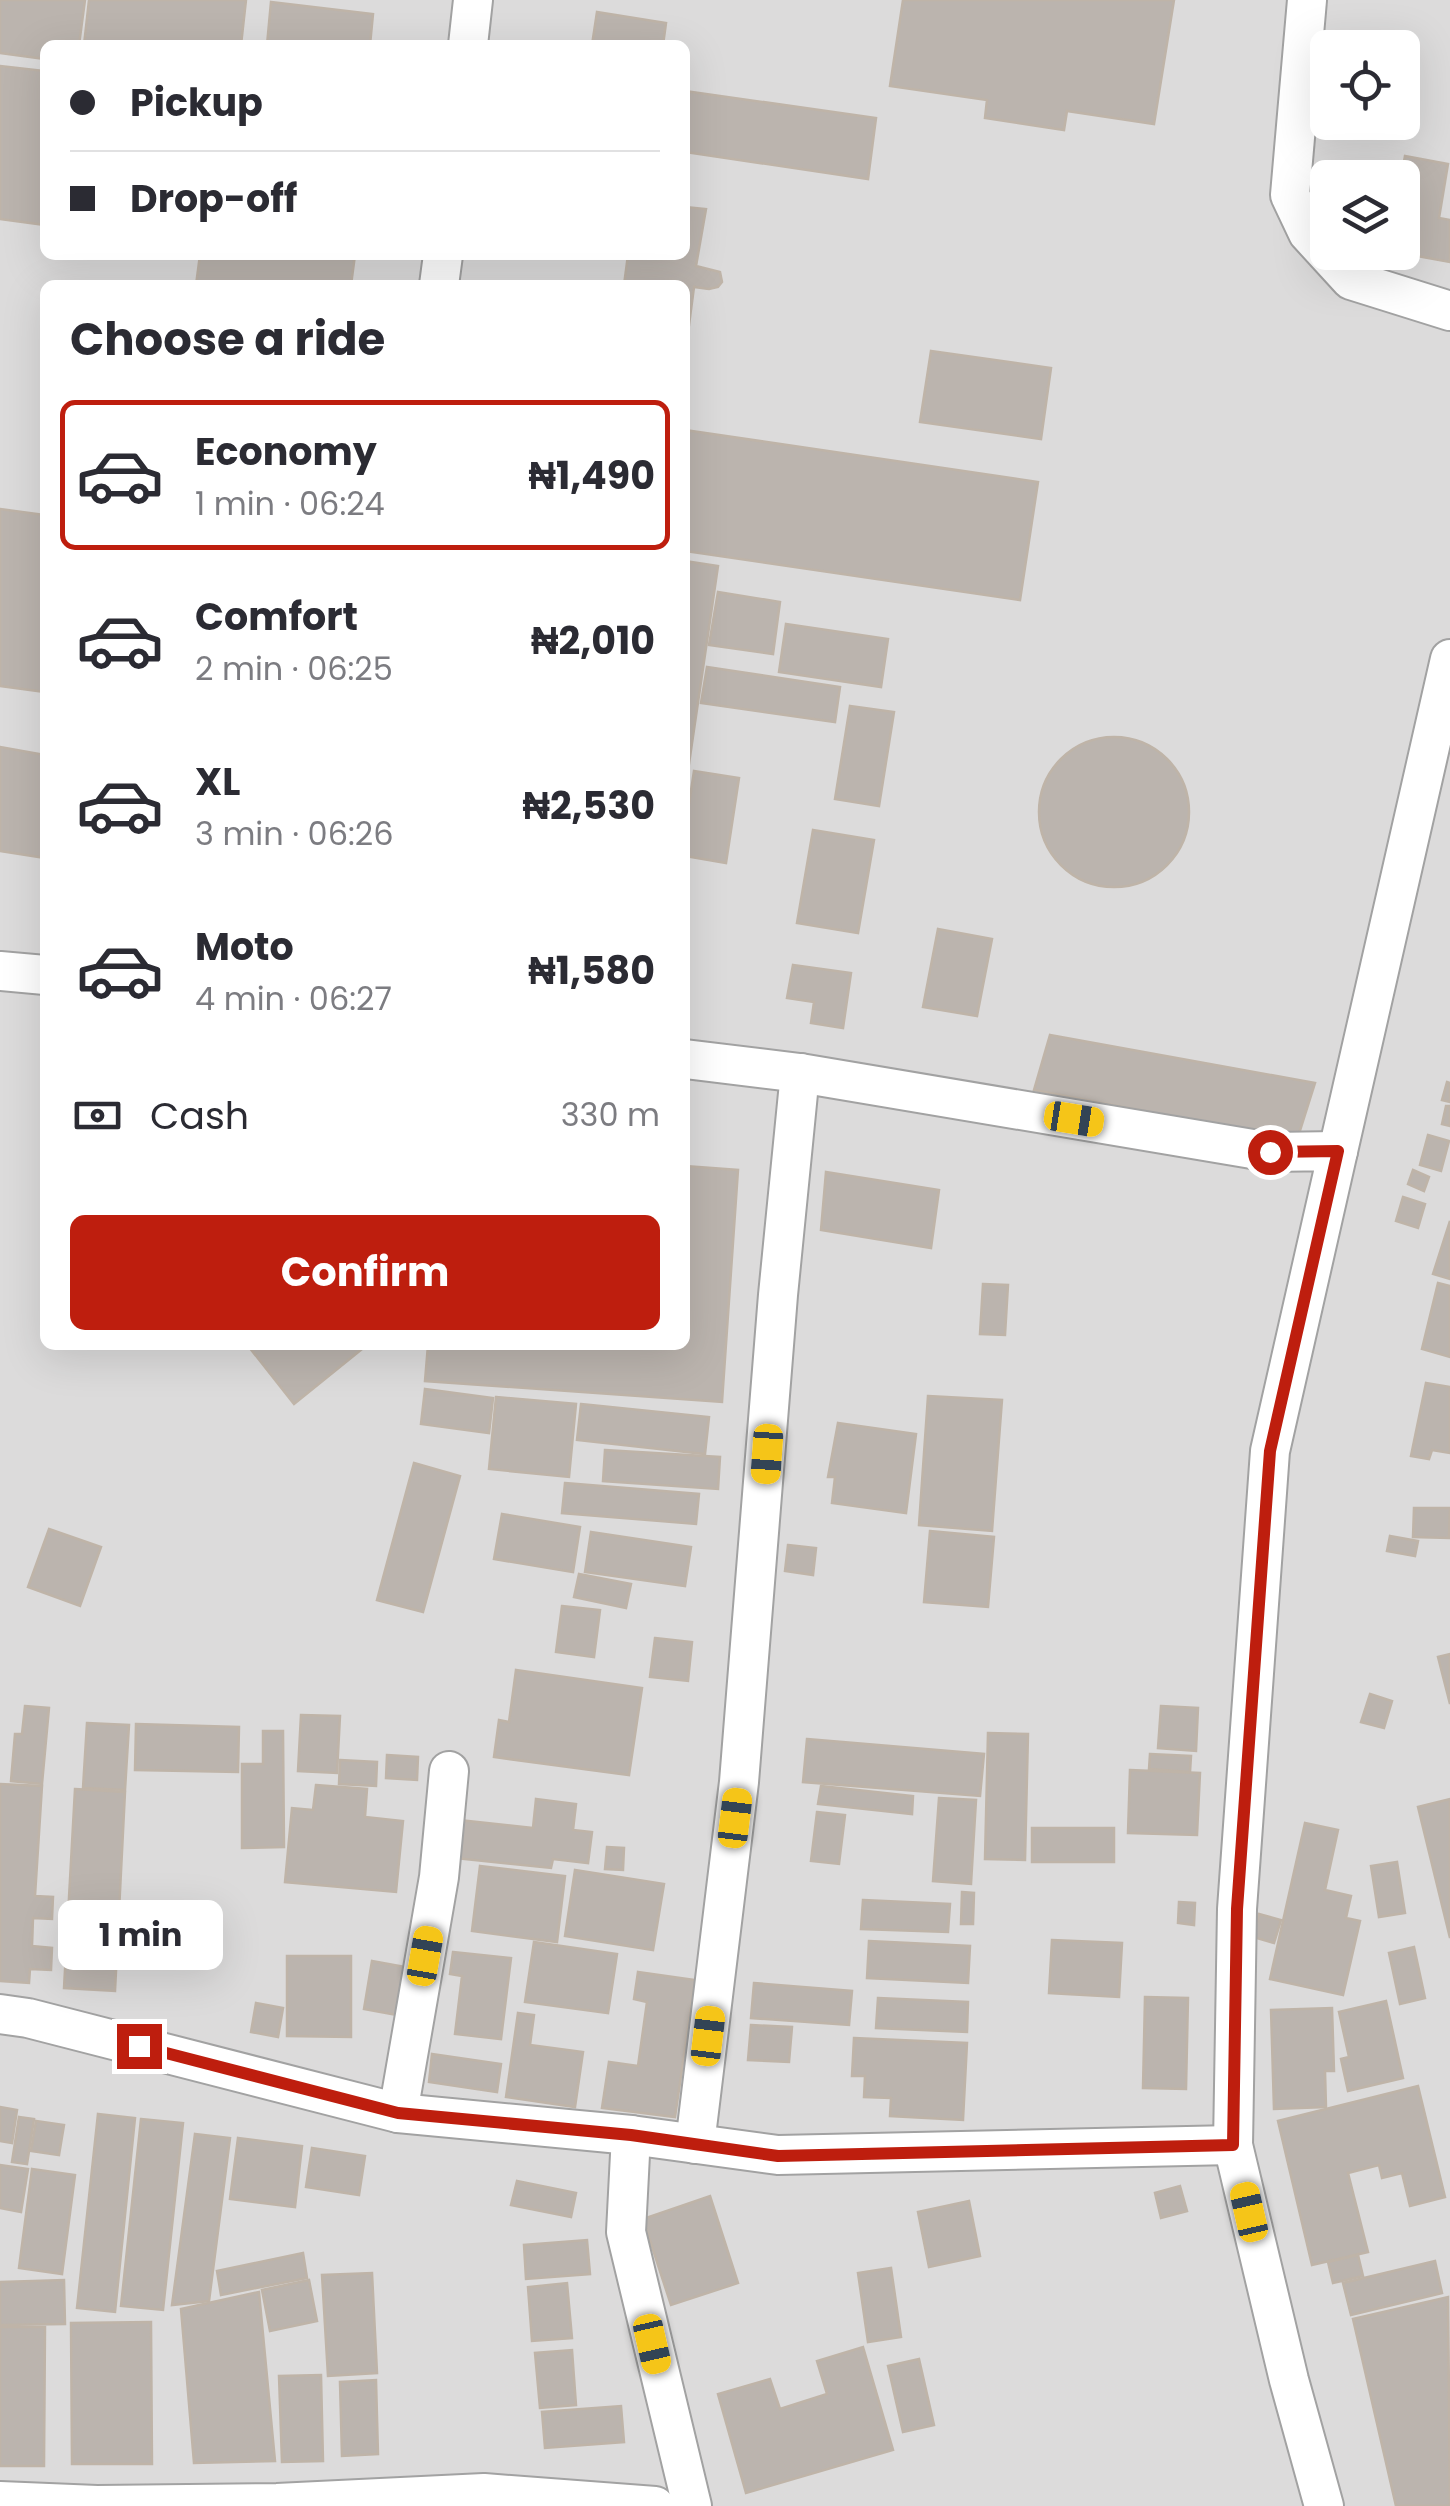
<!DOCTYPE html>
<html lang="en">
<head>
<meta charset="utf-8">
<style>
	body { margin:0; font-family:Poppins,sans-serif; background:#f7f7f7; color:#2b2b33; height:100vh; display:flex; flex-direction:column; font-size:38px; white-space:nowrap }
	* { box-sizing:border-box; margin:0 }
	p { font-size:32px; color:#7c7c81 }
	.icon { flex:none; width:55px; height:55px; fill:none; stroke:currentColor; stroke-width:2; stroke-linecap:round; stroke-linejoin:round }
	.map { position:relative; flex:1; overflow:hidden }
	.panel { position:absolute; left:40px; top:280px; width:650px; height:1070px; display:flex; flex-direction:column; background:#fff; border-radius:15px; box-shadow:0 10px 40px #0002 }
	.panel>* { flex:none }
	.guide { position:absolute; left:40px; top:40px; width:650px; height:220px; border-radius:15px; box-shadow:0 10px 40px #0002; display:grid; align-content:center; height:220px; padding:0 30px; background:#fff }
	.fabs { position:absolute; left:1310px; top:30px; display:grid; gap:20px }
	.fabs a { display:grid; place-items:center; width:110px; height:110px; border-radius:15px; background:#fff; box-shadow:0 10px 40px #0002; font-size:50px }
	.end { position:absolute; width:45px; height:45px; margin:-22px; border:12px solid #be1e0e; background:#fff; box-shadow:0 0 0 5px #fff }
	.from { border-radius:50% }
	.bubble { position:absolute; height:70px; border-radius:15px; background:#fff; box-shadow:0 10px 40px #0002; font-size:32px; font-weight:700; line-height:70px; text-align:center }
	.car { position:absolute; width:30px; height:60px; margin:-30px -15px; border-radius:12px; box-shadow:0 0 8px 2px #0007; background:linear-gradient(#f5c518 24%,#345 0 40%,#f5c518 0 76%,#345 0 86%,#f5c518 0) }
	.guide b { display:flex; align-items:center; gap:35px; height:95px; font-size:38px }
	.guide b+b { border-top:2px solid #e1e1e2 }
	.guide i { width:25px; height:25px; background:#2b2b33 }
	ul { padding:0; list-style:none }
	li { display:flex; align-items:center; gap:30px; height:150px; margin:0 20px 15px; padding:0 10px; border:5px solid transparent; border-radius:15px }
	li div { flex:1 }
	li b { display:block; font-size:38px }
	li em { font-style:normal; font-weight:700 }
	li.current { border-color:#be1e0e }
	li>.icon { width:90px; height:90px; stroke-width:1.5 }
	h2 { padding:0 30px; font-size:45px; line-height:120px }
	.pay { display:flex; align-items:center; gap:25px; height:110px; padding:0 30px; font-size:38px }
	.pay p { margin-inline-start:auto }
	.cta { display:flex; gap:20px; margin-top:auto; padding:20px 30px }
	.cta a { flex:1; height:115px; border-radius:15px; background:#be1e0e; color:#fff; font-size:40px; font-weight:700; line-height:115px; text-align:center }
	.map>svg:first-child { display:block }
</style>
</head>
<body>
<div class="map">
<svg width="1450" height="2506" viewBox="0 0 1450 2506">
	<rect width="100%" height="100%" fill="#eeece5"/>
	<path fill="#dcdbdb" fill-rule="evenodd" d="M0,0h1450v2506h-1450zM45,45h640v210h-640zM1328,48h74v74h-74zM1328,178h74v74h-74zM45,285h640v1060h-640z"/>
	<g fill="#bbb4ae" stroke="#bfb4a8" stroke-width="2.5">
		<polygon points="0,0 85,0 79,45 45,45 45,59 0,53"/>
		<polygon points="89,0 246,0 241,45 84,45"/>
		<polygon points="903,0 1174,0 1154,124 1067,111 1064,130 985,118 987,100 890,86"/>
		<polygon points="271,2 373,14 370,45 267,45"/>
		<polygon points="597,12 666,23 663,45 592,45"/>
		<polygon points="0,66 45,71 45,225 0,219"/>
		<polygon points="685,91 876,118 868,179 685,152"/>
		<polygon points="1405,156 1448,164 1439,218 1450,220 1450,262 1395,252 1402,252 1401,178"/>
		<polygon points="685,207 706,209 696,266 720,272 722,282 718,287 709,289 694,287 687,340 685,285 624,285 628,255 685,255"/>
		<polygon points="200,255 355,255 351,285 196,285"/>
		<polygon points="931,351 1051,368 1041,439 920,422"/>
		<polygon points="685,430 1038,482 1020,600 685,551"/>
		<polygon points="0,509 45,515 45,692 0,686"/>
		<polygon points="685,561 718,566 685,791"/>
		<polygon points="718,592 780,602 773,654 709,645"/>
		<polygon points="786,624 888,639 881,687 779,672"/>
		<polygon points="707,667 840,687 835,722 701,703"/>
		<polygon points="850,706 894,712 879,806 835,799"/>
		<circle cx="1114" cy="812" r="75"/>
		<polygon points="0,747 45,755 45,858 0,851"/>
		<polygon points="694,771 739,778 726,863 685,856 685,830"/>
		<polygon points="813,830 874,840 858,933 797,923"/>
		<polygon points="938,929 992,939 977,1016 923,1007"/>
		<polygon points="793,965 851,973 843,1028 811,1023 814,1002 787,998"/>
		<polygon points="1050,1035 1315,1083 1297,1140 1034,1090"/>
		<polygon points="1447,1082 1450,1083 1450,1102 1442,1100"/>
		<polygon points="1446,1106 1450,1106 1450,1126 1442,1124"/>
		<polygon points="1428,1135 1449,1141 1441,1171 1420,1165"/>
		<polygon points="685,1166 738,1170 722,1402 425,1381 428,1345 685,1345"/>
		<polygon points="1413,1170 1429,1177 1424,1191 1408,1184"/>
		<polygon points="826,1172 939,1190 931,1248 821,1230"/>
		<polygon points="1403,1197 1425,1204 1418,1228 1396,1221"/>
		<polygon points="1450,1221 1450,1279 1433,1274"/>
		<polygon points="1438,1283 1450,1286 1450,1357 1422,1349"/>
		<polygon points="983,1284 1008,1285 1005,1335 980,1334"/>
		<polygon points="252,1345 367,1345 294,1404 249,1347"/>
		<polygon points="1426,1383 1450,1387 1450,1453 1432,1450 1429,1459 1411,1456"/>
		<polygon points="425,1389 493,1398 489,1433 421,1424"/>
		<polygon points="928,1396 1002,1400 992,1531 919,1525"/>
		<polygon points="496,1397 576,1404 569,1477 489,1469"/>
		<polygon points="581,1404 709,1417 705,1454 577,1440"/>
		<polygon points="838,1423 916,1434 906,1513 832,1503 835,1477 828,1477"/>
		<polygon points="605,1450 720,1457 718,1489 603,1481"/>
		<polygon points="414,1463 460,1476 423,1612 377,1600"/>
		<polygon points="565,1483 699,1494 696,1524 562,1513"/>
		<polygon points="1414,1508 1450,1508 1449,1538 1413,1537"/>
		<polygon points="502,1514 580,1527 573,1572 494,1559"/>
		<polygon points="49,1529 101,1547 80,1606 28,1587"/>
		<polygon points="930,1531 994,1537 988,1607 924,1602"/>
		<polygon points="591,1532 691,1547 685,1586 585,1572"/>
		<polygon points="1390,1536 1418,1541 1415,1556 1387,1551"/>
		<polygon points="788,1545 816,1548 813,1575 785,1571"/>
		<polygon points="579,1574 631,1584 626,1608 574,1597"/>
		<polygon points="562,1606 600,1610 594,1657 556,1652"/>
		<polygon points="655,1638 692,1642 688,1681 650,1677"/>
		<polygon points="1450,1654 1450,1704 1438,1657"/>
		<polygon points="516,1670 642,1688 629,1775 494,1757 499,1720 509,1722"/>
		<polygon points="1370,1694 1392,1701 1384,1728 1361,1722"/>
		<polygon points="25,1706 49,1708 42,1784 11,1781 15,1734 22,1734"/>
		<polygon points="1161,1706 1198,1708 1196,1751 1158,1748"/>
		<polygon points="301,1715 340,1716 337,1773 298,1771"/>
		<polygon points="87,1723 129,1725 125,1790 83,1788"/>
		<polygon points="136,1724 239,1727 238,1772 135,1770"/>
		<polygon points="263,1731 283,1731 284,1847 242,1848 242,1764 263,1764"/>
		<polygon points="988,1733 1028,1734 1025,1860 985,1859"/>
		<polygon points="807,1739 984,1754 980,1796 803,1782"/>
		<polygon points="1150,1754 1191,1756 1190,1772 1149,1769"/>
		<polygon points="387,1755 418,1757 417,1780 386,1778"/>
		<polygon points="340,1760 377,1762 376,1786 339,1784"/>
		<polygon points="1130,1770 1200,1773 1197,1835 1128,1833"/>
		<polygon points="0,1784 42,1786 35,1896 53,1897 52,1919 33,1918 32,1946 52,1948 51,1970 30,1969 29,1983 0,1981"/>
		<polygon points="316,1785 367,1789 365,1817 403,1821 396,1892 285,1882 292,1808 313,1810"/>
		<polygon points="821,1786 913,1796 912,1814 818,1804"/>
		<polygon points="75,1789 125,1792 115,1991 64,1988"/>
		<polygon points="939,1798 976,1800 971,1884 933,1881"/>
		<polygon points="536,1799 576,1804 573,1830 592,1832 588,1863 553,1859 551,1868 454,1858 458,1820 533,1828"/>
		<polygon points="1450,1799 1450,1938 1418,1807"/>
		<polygon points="817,1812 845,1815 839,1864 811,1861"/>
		<polygon points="1305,1823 1338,1830 1325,1890 1351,1896 1346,1918 1360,1921 1343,1995 1270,1979"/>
		<rect x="1032" y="1828" width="82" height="34"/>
		<polygon points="607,1847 624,1848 623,1870 605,1869"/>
		<polygon points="1397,1862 1405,1913 1379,1917 1371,1866"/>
		<polygon points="480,1866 565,1876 557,1942 472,1931"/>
		<polygon points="575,1870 664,1884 653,1950 565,1936"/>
		<polygon points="962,1892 974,1893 973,1924 961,1924"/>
		<polygon points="863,1900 950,1904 948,1932 861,1929"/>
		<polygon points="1179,1902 1195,1903 1194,1925 1178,1923"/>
		<polygon points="1259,1914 1281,1920 1274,1943 1253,1937"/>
		<polygon points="1052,1940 1122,1943 1119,1997 1049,1993"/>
		<polygon points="869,1941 970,1946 968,1983 867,1978"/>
		<polygon points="534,1942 617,1954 608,2013 525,2002"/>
		<polygon points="1414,1947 1425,1998 1400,2004 1389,1953"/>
		<polygon points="453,1952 511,1958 501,2039 455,2034 462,1976 450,1974"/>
		<polygon points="287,1956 351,1956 351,2037 287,2036"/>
		<polygon points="372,1961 405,1967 397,2015 364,2009"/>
		<polygon points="638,1972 695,1980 675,2117 602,2108 609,2062 638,2066 647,2002 634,1999"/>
		<polygon points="754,1983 852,1991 849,2025 751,2018"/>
		<polygon points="1145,1997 1188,1998 1186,2089 1143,2088"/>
		<polygon points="878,1998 968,2002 967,2032 876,2028"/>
		<polygon points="1386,2001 1403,2078 1348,2091 1341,2059 1349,2057 1339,2012"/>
		<polygon points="256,2003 283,2008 278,2037 251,2032"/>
		<polygon points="1332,2008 1334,2071 1325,2071 1326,2107 1274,2109 1271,2010"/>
		<polygon points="518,2013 534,2015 530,2045 583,2052 575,2107 506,2097"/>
		<polygon points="751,2025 792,2027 789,2062 748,2060"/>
		<polygon points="854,2038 967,2043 963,2120 890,2116 891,2098 864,2097 865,2076 852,2076"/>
		<polygon points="432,2054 501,2064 497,2092 429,2082"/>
		<polygon points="1418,2086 1445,2197 1410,2206 1402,2173 1382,2178 1379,2165 1348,2173 1368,2252 1312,2265 1278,2121"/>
		<polygon points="0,2107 17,2110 12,2143 0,2141"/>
		<polygon points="98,2114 135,2118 115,2312 77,2308"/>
		<polygon points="19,2117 34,2119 27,2164 12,2162"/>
		<polygon points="141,2119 183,2123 163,2310 121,2306"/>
		<polygon points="36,2121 64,2125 59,2155 31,2151"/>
		<polygon points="195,2134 230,2138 209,2301 172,2305"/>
		<polygon points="238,2138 302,2146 295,2207 230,2199"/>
		<polygon points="312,2148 365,2156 359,2195 306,2187"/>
		<polygon points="0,2165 28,2169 21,2212 0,2208"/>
		<polygon points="32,2169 75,2175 62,2274 19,2268"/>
		<polygon points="517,2181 576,2193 571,2217 511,2205"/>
		<polygon points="1180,2186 1187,2211 1161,2218 1155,2193"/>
		<polygon points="710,2196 738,2283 671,2305 643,2219"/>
		<polygon points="969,2201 980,2256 929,2267 918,2212"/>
		<polygon points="587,2240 590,2274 526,2279 524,2245"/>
		<polygon points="303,2253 307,2278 221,2295 217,2271"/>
		<polygon points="1358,2255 1363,2276 1333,2283 1328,2262"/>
		<polygon points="1435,2261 1442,2293 1351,2315 1343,2283"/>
		<polygon points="891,2268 901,2337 868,2342 858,2273"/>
		<polygon points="372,2273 377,2373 328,2376 322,2275"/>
		<polygon points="64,2280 65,2324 0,2325 0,2282"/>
		<polygon points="309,2280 317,2321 270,2331 262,2290"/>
		<polygon points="567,2283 572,2338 532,2341 528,2287"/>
		<polygon points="259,2292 275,2461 194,2463 181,2309"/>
		<polygon points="1448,2297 1450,2506 1396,2506 1353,2319"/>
		<polygon points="151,2322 152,2464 72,2464 71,2323"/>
		<polygon points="0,2327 45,2327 44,2466 0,2466"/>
		<polygon points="863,2347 893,2450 746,2493 718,2394 770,2379 780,2409 827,2394 817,2361"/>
		<polygon points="572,2350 576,2405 540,2408 535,2353"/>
		<polygon points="919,2359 934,2425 903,2432 888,2366"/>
		<polygon points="321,2375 323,2461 282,2462 279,2376"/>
		<polygon points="376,2380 378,2454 342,2456 340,2382"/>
		<polygon points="621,2406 624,2442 545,2448 542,2412"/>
	</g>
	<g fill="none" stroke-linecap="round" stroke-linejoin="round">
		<defs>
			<g id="street">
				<polyline points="1307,0 1290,195 1308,233 1351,280 1450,311"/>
				<polyline points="468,45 473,0"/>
				<polyline points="439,285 443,255"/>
				<polyline points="0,971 45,975"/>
				<polyline points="685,1059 800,1073 1270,1152 1338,1151 1270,1451 1237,1909 1233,2145 1289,2380 1324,2506"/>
				<polyline points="1338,1151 1450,659"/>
				<polyline points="0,2014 28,2018 398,2113 631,2135 778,2155 1233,2145"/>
				<polyline points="398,2113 439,1877 449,1771"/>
				<polyline points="631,2135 626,2232 692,2506"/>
				<polyline points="695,2144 739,1782 778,1295 800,1073"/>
				<polyline points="0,2501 97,2505 277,2503 484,2493 655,2506"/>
			</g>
		</defs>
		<use href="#street" stroke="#a2a2a2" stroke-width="42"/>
		<use href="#street" stroke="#fff" stroke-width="38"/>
	</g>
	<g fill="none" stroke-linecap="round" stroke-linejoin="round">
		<polyline stroke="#be1e0e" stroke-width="12" points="139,2046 398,2113 631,2135 778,2156 1233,2145 1237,1909 1270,1451 1338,1151 1270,1152"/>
	</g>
</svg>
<div class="fabs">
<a><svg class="icon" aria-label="locate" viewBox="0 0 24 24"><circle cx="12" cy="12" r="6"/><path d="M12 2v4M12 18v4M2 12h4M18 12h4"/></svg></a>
<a><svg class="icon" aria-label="layers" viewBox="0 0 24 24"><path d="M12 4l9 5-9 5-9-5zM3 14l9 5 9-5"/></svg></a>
</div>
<i class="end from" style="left:1270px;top:1152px"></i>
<i class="end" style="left:139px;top:2046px"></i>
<div class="bubble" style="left:58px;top:1900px;width:165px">1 min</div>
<i class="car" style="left:1074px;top:1119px;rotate:99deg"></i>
<i class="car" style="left:767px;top:1454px;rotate:184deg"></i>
<i class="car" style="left:735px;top:1818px;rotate:7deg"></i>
<i class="car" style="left:425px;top:1956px;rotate:10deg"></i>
<i class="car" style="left:708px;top:2036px;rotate:7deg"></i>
<i class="car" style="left:1249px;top:2212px;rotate:347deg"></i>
<i class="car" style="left:652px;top:2344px;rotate:167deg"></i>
<div class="guide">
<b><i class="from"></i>Pickup</b>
<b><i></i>Drop-off</b>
</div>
<section class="panel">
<h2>Choose a ride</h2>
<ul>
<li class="current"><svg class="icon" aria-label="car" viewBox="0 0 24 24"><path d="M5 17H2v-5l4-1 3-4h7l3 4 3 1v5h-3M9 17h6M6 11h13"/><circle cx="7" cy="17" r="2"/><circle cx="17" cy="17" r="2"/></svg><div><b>Economy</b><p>1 min · 06:24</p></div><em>₦1,490</em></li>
<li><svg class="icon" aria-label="car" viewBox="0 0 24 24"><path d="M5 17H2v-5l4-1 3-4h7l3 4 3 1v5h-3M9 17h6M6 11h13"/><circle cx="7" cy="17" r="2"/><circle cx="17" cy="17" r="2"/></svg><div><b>Comfort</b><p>2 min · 06:25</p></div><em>₦2,010</em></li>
<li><svg class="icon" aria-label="car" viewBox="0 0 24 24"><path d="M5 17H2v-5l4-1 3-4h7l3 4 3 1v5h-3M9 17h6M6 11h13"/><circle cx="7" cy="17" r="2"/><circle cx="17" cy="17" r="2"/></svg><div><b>XL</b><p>3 min · 06:26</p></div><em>₦2,530</em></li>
<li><svg class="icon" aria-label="car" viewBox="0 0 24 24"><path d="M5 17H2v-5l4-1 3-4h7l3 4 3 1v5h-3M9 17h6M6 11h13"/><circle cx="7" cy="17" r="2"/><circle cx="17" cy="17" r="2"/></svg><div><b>Moto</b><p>4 min · 06:27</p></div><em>₦1,580</em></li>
</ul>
<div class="pay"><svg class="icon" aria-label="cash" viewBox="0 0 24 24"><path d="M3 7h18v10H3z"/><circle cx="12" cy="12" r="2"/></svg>Cash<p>330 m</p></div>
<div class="cta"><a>Confirm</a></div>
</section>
</div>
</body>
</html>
